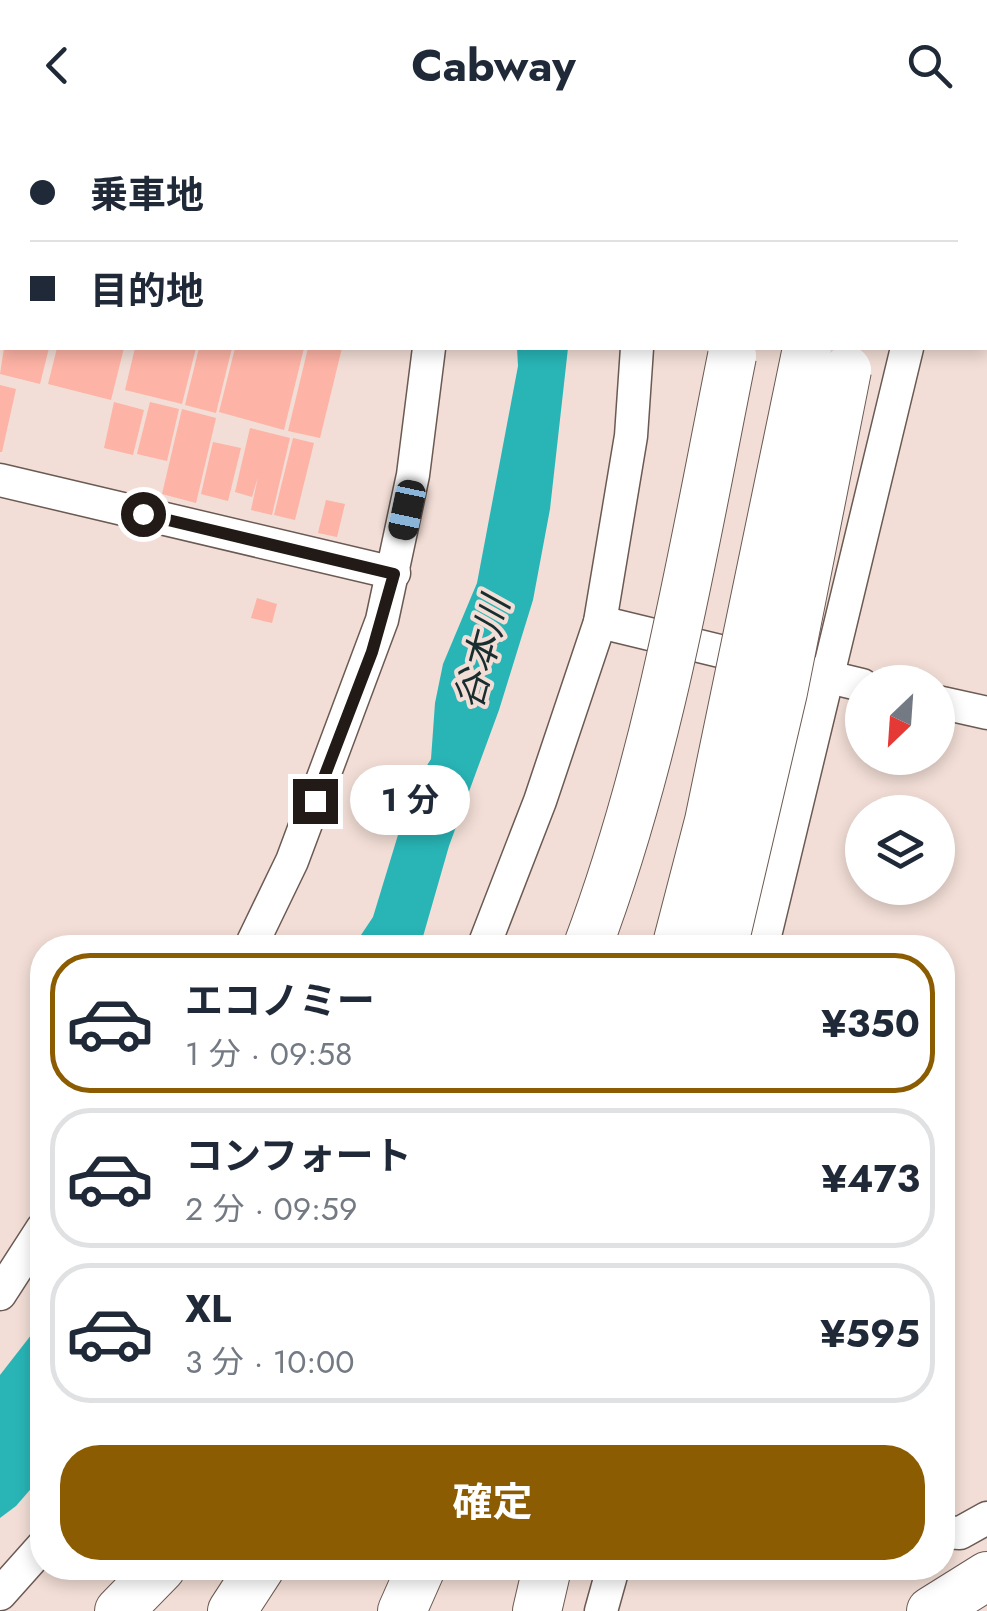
<!DOCTYPE html>
<html lang="ja">
<head>
<meta charset="utf-8">
<style>
	body { margin:0; font-family:Jost,"Noto Sans JP",sans-serif; background:#f6f6f7; color:#1f2937; height:100vh; display:flex; flex-direction:column; font-size:38px; white-space:nowrap }
	* { box-sizing:border-box; margin:0 }
	p { font-size:32px; color:#747a83 }
	.icon { flex:none; width:55px; height:55px; fill:none; stroke:currentColor; stroke-width:2; stroke-linecap:round; stroke-linejoin:round }
	.map { position:relative; flex:1; overflow:hidden }
	.drawer { position:absolute; left:30px; top:805px; width:925px; height:645px; display:flex; flex-direction:column; background:#fff; border-radius:40px; box-shadow:0 5px 15px #0003 }
	.drawer>* { flex:none }
	.top-card { position:absolute; left:0px; top:0px; width:988px; height:220px; box-shadow:0 5px 15px #0003; display:grid; align-content:center; height:220px; padding:0 30px; background:#fff }
	.needle { width:65px; rotate:205deg }
	.controls { position:absolute; left:845px; top:535px; display:grid; gap:20px }
	.controls a { display:grid; place-items:center; width:110px; height:110px; border-radius:50%; background:#fff; box-shadow:0 5px 15px #0003; font-size:50px }
	.end { position:absolute; width:45px; height:45px; margin:-22px; border:12px solid #211a17; background:#fff; box-shadow:0 0 0 5px #fff }
	.from { border-radius:50% }
	.bubble { position:absolute; height:70px; border-radius:35px; background:#fff; box-shadow:0 5px 15px #0003; font-size:32px; font-weight:700; line-height:70px; text-align:center }
	.car { position:absolute; width:30px; height:60px; margin:-30px -15px; border-radius:12px; box-shadow:0 0 8px 2px #0007; background:linear-gradient(#222 24%,#8ab4d8 0 40%,#222 0 76%,#8ab4d8 0 86%,#222 0) }
	.top-card b { display:flex; align-items:center; gap:35px; height:95px; font-size:38px }
	.top-card b+b { border-top:2px solid #e0e1e3 }
	.top-card i { width:25px; height:25px; background:#1f2937 }
	ul { padding:18px 0 0; list-style:none }
	li { display:flex; align-items:center; gap:30px; height:140px; margin:0 20px 15px; padding:0 10px; border:5px solid #e0e1e3; border-radius:40px }
	li div { flex:1 }
	li b { display:block; font-size:38px }
	li em { font-style:normal; font-weight:700 }
	li.selected { border-color:#8b5c02 }
	li>.icon { width:90px; height:90px; stroke-width:1.5 }
	.cta { display:flex; gap:20px; margin-top:auto; padding:20px 30px }
	.cta a { flex:1; height:115px; border-radius:40px; background:#8b5c02; color:#fff; font-size:40px; font-weight:700; line-height:115px; text-align:center }
	header { display:flex; justify-content:space-between; align-items:center; height:130px; padding:0 30px; background:#fff; font-size:45px; font-weight:700 }
	.map>svg:first-child { display:block }
</style>
</head>
<body>
<header><svg class="icon" aria-label="back" viewBox="0 0 24 24"><path d="M15 5l-7 7 7 7"/></svg>Cabway<svg class="icon" aria-label="search" viewBox="0 0 24 24"><circle cx="10" cy="10" r="6"/><path d="M15 15l6 6"/></svg></header>
<div class="map">
<svg width="987" height="1481" viewBox="0 0 987 1481">
	<rect width="100%" height="100%" fill="#f2ded6"/>
	<g fill="#29b5b6">
		<polygon points="517,218 568,218 550,379 533,470 499,580 449,716 420,817 353,817 373,787 412,659 431,629 435,573 443,534 477,453 518,236"/>
		<polygon points="42,1191 42,1346 16,1376 0,1388 0,1245"/>
	</g>
	<g fill="#fdb3a5">
		<polygon points="4,218 49,218 40,254 0,244"/>
		<polygon points="57,218 124,218 111,270 48,254"/>
		<polygon points="135,218 196,218 182,274 125,260"/>
		<polygon points="199,218 232,218 216,283 185,275"/>
		<polygon points="235,218 304,218 284,300 219,282"/>
		<polygon points="308,218 342,218 320,308 288,301"/>
		<polygon points="0,255 16,259 2,322 0,322"/>
		<polygon points="114,272 144,280 133,325 104,318"/>
		<polygon points="150,272 179,279 167,331 137,324"/>
		<polygon points="182,279 216,288 196,373 162,364"/>
		<polygon points="250,298 290,308 272,385 251,380 258,347 252,367 235,362"/>
		<polygon points="293,308 314,313 295,390 274,385"/>
		<polygon points="213,312 241,318 228,371 201,364"/>
		<polygon points="326,370 345,374 337,407 318,403"/>
		<polygon points="257,468 277,474 272,493 251,488"/>
	</g>
	<g fill="none" stroke-linecap="round" stroke-linejoin="round">
		<defs>
			<g id="minor">
				<polyline points="443,2 443,0"/>
				<polyline points="653,2 653,0"/>
				<polyline points="958,2 959,0"/>
				<polyline points="0,350 394,443"/>
				<polyline points="600,492 761,531"/>
				<polyline points="808,542 862,555"/>
				<polyline points="938,572 987,583"/>
				<polyline points="250,818 292,731 382,490 413,345 429,218"/>
				<polyline points="483,818 540,671 600,492 631,306 637,218"/>
				<polyline points="762,818 907,218"/>
				<polyline points="0,1164 42,1099"/>
				<polyline points="942,1402 960,1403 987,1388"/>
				<polyline points="0,1464 42,1417"/>
				<polyline points="601,1481 613,1438"/>
			</g>
			<g id="highway">
				<polyline points="770,2 771,0"/>
				<polyline points="813,2 813,0"/>
				<polyline points="850,2 851,0"/>
				<polyline points="894,2 895,0"/>
				<polyline points="119,1481 161,1438"/>
				<polyline points="232,1481 260,1438"/>
				<polyline points="402,1481 421,1438"/>
				<polyline points="537,1481 547,1438"/>
				<polyline points="931,1481 987,1446"/>
			</g>
		</defs>
		<use href="#minor" stroke="#6b5a53" stroke-width="35"/>
		<use href="#highway" stroke="#6b5a53" stroke-width="50"/>
		<use href="#minor" stroke="#fff" stroke-width="32"/>
		<use href="#highway" stroke="#fff" stroke-width="48"/>
		<defs>
			<g id="highway-bridge">
				<path d="M587,818c72,-191 105,-393 145,-592"/>
				<polyline points="676,818 709,691 807,218"/>
				<polyline points="723,818 783,562 847,240"/>
			</g>
		</defs>
		<use href="#highway-bridge" stroke="#6b5a53" stroke-width="50" stroke-linecap="butt"/>
		<use href="#highway-bridge" stroke="#fff" stroke-width="48"/>
	</g>
	<g fill="none" stroke-linecap="round" stroke-linejoin="round">
		<polyline stroke="#211a17" stroke-width="12" points="143,384 394,444 372,522 315,671"/>
	</g>
	<g text-anchor="middle" stroke-width="8" stroke-linejoin="round" paint-order="stroke">
		<g font-size="38" font-style="italic" fill="#182e2e" stroke="#f2ded6">
			<text transform="translate(482 523) rotate(-75)" y="13">谷本川</text>
		</g>
	</g>
</svg>
<div class="controls">
<a><svg class="needle" viewBox="-14 -14 28 28"><path d="M0-13l5 13h-10z" fill="#e53935"/><path d="M0 13l5-13h-10z" fill="#747a83"/></svg></a>
<a><svg class="icon" aria-label="layers" viewBox="0 0 24 24"><path d="M12 4l9 5-9 5-9-5zM3 14l9 5 9-5"/></svg></a>
</div>
<i class="end from" style="left:143px;top:384px"></i>
<i class="end" style="left:315px;top:671px"></i>
<div class="bubble" style="left:350px;top:635px;width:120px">1 分</div>
<i class="car" style="left:407px;top:380px;rotate:192deg"></i>
<div class="top-card">
<b><i class="from"></i>乗車地</b>
<b><i></i>目的地</b>
</div>
<section class="drawer">
<ul>
<li class="selected"><svg class="icon" aria-label="car" viewBox="0 0 24 24"><path d="M5 17H2v-5l4-1 3-4h7l3 4 3 1v5h-3M9 17h6M6 11h13"/><circle cx="7" cy="17" r="2"/><circle cx="17" cy="17" r="2"/></svg><div><b>エコノミー</b><p>1 分 · 09:58</p></div><em>¥350</em></li>
<li><svg class="icon" aria-label="car" viewBox="0 0 24 24"><path d="M5 17H2v-5l4-1 3-4h7l3 4 3 1v5h-3M9 17h6M6 11h13"/><circle cx="7" cy="17" r="2"/><circle cx="17" cy="17" r="2"/></svg><div><b>コンフォート</b><p>2 分 · 09:59</p></div><em>¥473</em></li>
<li><svg class="icon" aria-label="car" viewBox="0 0 24 24"><path d="M5 17H2v-5l4-1 3-4h7l3 4 3 1v5h-3M9 17h6M6 11h13"/><circle cx="7" cy="17" r="2"/><circle cx="17" cy="17" r="2"/></svg><div><b>XL</b><p>3 分 · 10:00</p></div><em>¥595</em></li>
</ul>
<div class="cta"><a>確定</a></div>
</section>
</div>
</body>
</html>
